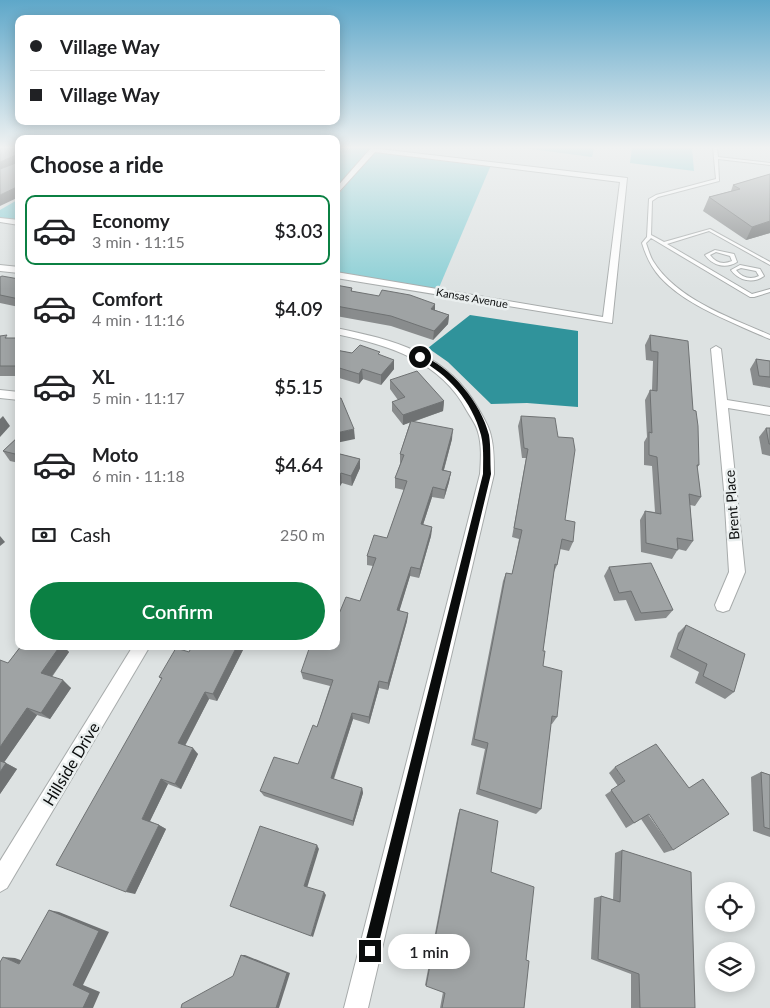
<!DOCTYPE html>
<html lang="en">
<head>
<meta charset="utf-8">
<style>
	body { margin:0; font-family:Lato,sans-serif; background:#f6f6f6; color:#202124; height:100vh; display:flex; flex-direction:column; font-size:19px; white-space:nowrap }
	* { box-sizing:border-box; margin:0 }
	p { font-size:16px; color:#757577 }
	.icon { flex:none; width:28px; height:28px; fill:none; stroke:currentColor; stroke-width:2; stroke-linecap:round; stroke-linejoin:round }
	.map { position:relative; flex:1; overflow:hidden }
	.sheet { position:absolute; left:15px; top:135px; width:325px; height:515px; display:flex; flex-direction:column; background:#fff; border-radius:10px; box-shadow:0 2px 12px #0003 }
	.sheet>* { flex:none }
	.hud { position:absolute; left:15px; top:15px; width:325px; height:110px; border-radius:10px; box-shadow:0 2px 12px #0003; display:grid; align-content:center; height:110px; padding:0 15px; background:#fff }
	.controls { position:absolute; left:705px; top:882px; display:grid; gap:10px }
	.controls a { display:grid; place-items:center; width:50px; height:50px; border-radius:50%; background:#fff; box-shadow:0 2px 12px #0003; font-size:25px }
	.end { position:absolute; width:22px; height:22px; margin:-11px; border:6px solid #0a0c0c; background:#fff; box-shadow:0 0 0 2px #fff }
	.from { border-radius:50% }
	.bubble { position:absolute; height:35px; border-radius:18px; background:#fff; box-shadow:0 2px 12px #0003; font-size:16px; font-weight:600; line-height:35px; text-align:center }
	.hud b { display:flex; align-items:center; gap:18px; height:48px; font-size:19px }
	.hud b+b { border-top:1px solid #e0e0e0 }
	.hud i { width:12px; height:12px; background:#202124 }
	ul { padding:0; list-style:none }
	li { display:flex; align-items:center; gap:15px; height:70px; margin:0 10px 8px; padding:0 5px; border:2px solid transparent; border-radius:10px }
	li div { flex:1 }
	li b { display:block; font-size:19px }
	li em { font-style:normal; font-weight:600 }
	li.current { border-color:#0b8043 }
	li>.icon { width:45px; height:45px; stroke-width:1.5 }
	h2 { padding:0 15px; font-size:22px; line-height:60px }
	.pay { display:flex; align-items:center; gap:12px; height:55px; padding:0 15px; font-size:19px }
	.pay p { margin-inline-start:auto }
	.action { display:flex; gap:10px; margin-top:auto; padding:10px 15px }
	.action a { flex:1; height:58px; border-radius:30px; background:#0b8043; color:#fff; font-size:20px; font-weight:600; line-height:58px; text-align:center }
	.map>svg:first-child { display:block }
</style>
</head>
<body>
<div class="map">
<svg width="770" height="1008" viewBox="0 0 770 1008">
	<rect width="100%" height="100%" fill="#dde2e2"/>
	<g fill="#8bcfd5">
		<polygon points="336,148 370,148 336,187"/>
		<polygon points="523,148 594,148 592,157"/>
		<polygon points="632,148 692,148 694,171 630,163"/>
		<polygon points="375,151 491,165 438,290 336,272 336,197"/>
		<polygon points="19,199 19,220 0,218 0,210"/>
	</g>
	<polygon fill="#30939b" points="470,315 578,331 578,407 527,403 491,404 448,362 428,348"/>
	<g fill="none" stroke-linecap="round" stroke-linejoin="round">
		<defs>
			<g id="lane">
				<path d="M713,148h4l1,9 52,6v2l-52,-6 1,22 -61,16 -6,4 -1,34 13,7 46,-13 60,33v3l-61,-34 -42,13 85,50 18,-5v3l-16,5h-4l-99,-59 -5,5c2,6 4,13 7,18 23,38 78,57 117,74v4c-10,-4 -19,-8 -28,-12 -29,-13 -61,-27 -82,-50 -9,-10 -14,-21 -18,-34l5,-6 2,-38 7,-4 60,-16z"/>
				<path d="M715,250l19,4 3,8c-11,7 -24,4 -32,-7zM716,252l14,4 2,5c-9,4 -16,2 -22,-6z"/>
				<path d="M740,265l20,4 4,7c-11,8 -25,5 -33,-6zM741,268l15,3 3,5c-8,4 -17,2 -23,-6z"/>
			</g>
			<g id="street">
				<polygon points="371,148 627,178 612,323 336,278 336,272 603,317 620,182 375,152 336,195 336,188"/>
				<polygon points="0,218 19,220 19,225 0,222"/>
				<polygon points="0,265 19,267 19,273 0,271"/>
				<path d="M336,328c58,12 111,25 142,80 5,9 11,18 13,28 3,12 3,25 3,38l-126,534h-24l136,-534c1,-14 2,-29 -2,-42 -2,-8 -7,-14 -11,-21 -26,-50 -78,-66 -131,-77z"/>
				<polygon points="716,346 721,349 727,400 770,407 770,415 728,408 745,572 729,610 723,612 717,610 715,605 729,572 724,490 711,349"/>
				<polygon points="0,390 19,392 19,400 0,398"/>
				<polygon points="133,646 150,646 7,888 0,892 0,861"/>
			</g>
		</defs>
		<use href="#lane" stroke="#a7abab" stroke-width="2"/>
		<use href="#street" stroke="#a7abab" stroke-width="2"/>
		<use href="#lane" fill="#fff" fill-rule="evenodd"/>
		<use href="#street" fill="#fff" fill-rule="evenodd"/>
	</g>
	<g fill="#898c8d">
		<polygon points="770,174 770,233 746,240 703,211 709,197 731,191 733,185"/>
		<polygon points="0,277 19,279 19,307 0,303"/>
		<polygon points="336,286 352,288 352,291 435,310 449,315 448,324 433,340 391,326 336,316"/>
		<polygon points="650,335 693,410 699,465 697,468 701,497 695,506 690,505 693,541 686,551 678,549 672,559 641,552 640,520 645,511 655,512 652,466 644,465 644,442 647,437 645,400 650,390 652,390 653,361 646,360 645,345"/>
		<polygon points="0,336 8,338 19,338 19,376 0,376"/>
		<polygon points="336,350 352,353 380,355 394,369 381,385 363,379 359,384 336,377"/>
		<polygon points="756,359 770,361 770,388 753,385 750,369"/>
		<polygon points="390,380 444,401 443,411 413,422 452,439 444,470 451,472 449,482 444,499 432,497 423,525 432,527 431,536 419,578 410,576 399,611 408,613 407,621 388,690 379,688 369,724 353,719 334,779 362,788 363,793 353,826 264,796 260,791 298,764 317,727 330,686 303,679 301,672 336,646 360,601 373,566 367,565 367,556 387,538 404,490 395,488 395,478 400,464 400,454 410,422 403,425 392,411 392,402 398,400 390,389"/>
		<polygon points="521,416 565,520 573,542 569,551 560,549 557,565 554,572 543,651 543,666 557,717 552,724 551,724 541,809 536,814 476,794 485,749 471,745 503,581 506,573 512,574 519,539 512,537 526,458 522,458 518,426"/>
		<polygon points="766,428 770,428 770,456 762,454 759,437"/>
		<polygon points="19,436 19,463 10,461 3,451"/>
		<polygon points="336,453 360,459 360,468 352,486 342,483"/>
		<polygon points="609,567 673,610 666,618 635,621 626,600 614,601 604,576"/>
		<polygon points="686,625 734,692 725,699 695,683 699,672 670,657 678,633"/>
		<polygon points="21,646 63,646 69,652 52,677 71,688 50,719 37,715 4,762 17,769 0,794 8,663"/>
		<polygon points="192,646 245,646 217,701 209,699 185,746 198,754 181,789 168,784 150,821 159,825 166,829 135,894 161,679 159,677 189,652"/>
		<polygon points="615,767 673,850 664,853 641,819 626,828 605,795 618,786 609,773"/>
		<polygon points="761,772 770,775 770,837 753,831 751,777"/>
		<polygon points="460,809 526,960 524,1008 440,1008 443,992 425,985 458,814"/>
		<polygon points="622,850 695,1008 631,1008 631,974 591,959 594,898 601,896 613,900 615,853"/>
	</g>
	<g fill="#6f7273">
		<polygon points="16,155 19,162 0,172 0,162"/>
		<polygon points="19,186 19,197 0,206 0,195"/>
		<polygon points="770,221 770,233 746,240 752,227"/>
		<polygon points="435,304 435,313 431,309"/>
		<polygon points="449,315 448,324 433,340 434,331"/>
		<polygon points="394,360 394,369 381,385 381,375"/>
		<polygon points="362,369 363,379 359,384 359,374"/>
		<polygon points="444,401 443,411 403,425 403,415"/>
		<polygon points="3,416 10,426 0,437 0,419"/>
		<polygon points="354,429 355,439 336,443 336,433"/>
		<polygon points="453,429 452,439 441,480 442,470"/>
		<polygon points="360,459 360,468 352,486 351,476"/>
		<polygon points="451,472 449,482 444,499 445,490"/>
		<polygon points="341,473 342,483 336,493 336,482"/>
		<polygon points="433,487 432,497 420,534 421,524"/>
		<polygon points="432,527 431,536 419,578 420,569"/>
		<polygon points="0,536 5,542 0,546"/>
		<polygon points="411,567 410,576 397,619 397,610"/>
		<polygon points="408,613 407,621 388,690 388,683"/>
		<polygon points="60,646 63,646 69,652 49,680 41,673"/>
		<polygon points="237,646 245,646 217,701 213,694"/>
		<polygon points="63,680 71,688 50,719 41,713"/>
		<polygon points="379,681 379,688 369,724 369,717"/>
		<polygon points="205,692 209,699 183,749 178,743"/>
		<polygon points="27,708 37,715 3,764 0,762 0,747"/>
		<polygon points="352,713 353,719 332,783 331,778"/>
		<polygon points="193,748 198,754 181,789 175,784"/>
		<polygon points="6,763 17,769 0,794 0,772"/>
		<polygon points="161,779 168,784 149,823 142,819"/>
		<polygon points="362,788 363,793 353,826 353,821"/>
		<polygon points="159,825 166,829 135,894 126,892"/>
		<polygon points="317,845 319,849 307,888 304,886"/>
		<polygon points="324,892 326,895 313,937 311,936"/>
		<polygon points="49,910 59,912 109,932 83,985 100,992 93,1008 83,1008 73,985"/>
		<polygon points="241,955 245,955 290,973 279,1008 276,1008"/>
		<polygon points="3,957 15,958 31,964 19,964"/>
	</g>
	<g fill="#9fa3a4" stroke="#6f7273">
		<polygon points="0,148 19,148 19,181 18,181 19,182 19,186 0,195 0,169 16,163 16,155 0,162"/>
		<polygon points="770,174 770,221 752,227 709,197 740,189 733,185"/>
		<polygon points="2,276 19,279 19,299 0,295 0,277"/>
		<polygon points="336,285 352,288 351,291 379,296 382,290 410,295 435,304 431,309 449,315 434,331 391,316 336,306"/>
		<polygon points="7,335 5,338 19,338 19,366 0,366 0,336"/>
		<polygon points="650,335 688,341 693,410 696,411 698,426 699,465 697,465 701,497 689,494 693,541 677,538 678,550 646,543 645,511 661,514 657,457 649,455 649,432 652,433 650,390 657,391 658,352 651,351"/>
		<polygon points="360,345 380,352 378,354 394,360 381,375 362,369 359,374 336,367 336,350 352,353"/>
		<polygon points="756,359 770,361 770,377 759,376"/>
		<polygon points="417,371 444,401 403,415 392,402 405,397 390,380"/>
		<polygon points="341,398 354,429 336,433 336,399"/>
		<polygon points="521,416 555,418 558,437 573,438 575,450 565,520 575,522 573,542 562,539 557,565 555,564 543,651 545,651 543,666 562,671 557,717 552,716 541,809 479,789 488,743 474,739 506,573 512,574 522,530 514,528 528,449 524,448"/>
		<polygon points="411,421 453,429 442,470 451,472 445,490 433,487 421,524 432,527 420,569 411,567 397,610 408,613 388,683 379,681 369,717 352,713 331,778 362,788 353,821 260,791 274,757 298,764 313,725 317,727 333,680 301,672 310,646 336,646 336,621 346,597 360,601 376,558 367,556 374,535 387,538 407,481 395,478 404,455 400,454"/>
		<polygon points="766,428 770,428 770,444 769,444"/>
		<polygon points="19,436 19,455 3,451"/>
		<polygon points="336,453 360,459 351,476 341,473 336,482"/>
		<polygon points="651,563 673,610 641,613 631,591 619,593 609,567"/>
		<polygon points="686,625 745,654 734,692 703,676 707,664 677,649"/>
		<polygon points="21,646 60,646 41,673 63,680 41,713 27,708 0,747 0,660 8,663"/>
		<polygon points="192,646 237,646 213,694 205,692 178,743 193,748 175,784 161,779 142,819 159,825 126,892 56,865 162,678 159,677 176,648 189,652"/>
		<polygon points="656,744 689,788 703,779 729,814 673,850 649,814 634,823 611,790 625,781 615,767"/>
		<polygon points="0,761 6,763 0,772"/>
		<polygon points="761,772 770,775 770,829 764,827"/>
		<polygon points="460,809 498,821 491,872 534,887 526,960 529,961 524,1008 442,1008 445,993 426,986"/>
		<polygon points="260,826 317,845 304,886 324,892 311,936 230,906"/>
		<polygon points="622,850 691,872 695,1008 640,1008 639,974 598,959 601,896 620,902"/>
		<polygon points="49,910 99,931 73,985 90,993 83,1008 0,1008 0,962 3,957 19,964"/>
		<polygon points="241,955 287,973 276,1008 181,1008 182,1004 233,976"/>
	</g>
	<linearGradient id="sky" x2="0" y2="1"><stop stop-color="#5ea7c9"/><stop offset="0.51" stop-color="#f0f2f2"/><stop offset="1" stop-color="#f0f2f2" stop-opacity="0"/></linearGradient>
	<rect width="770" height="289" fill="url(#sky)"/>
	<path fill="#0a0c0c" d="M420,355c31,11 61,48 69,80 2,12 1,27 2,39l-114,477 -2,4 -5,2 -5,-2 -2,-4 120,-477c0,-13 1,-27 -2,-39 -9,-34 -33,-61 -64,-77v-1z"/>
	<g text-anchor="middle" stroke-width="5" stroke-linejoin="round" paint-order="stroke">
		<g font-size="11" fill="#0a0c0c" stroke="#eaefef">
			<text transform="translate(472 298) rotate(10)" y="4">Kansas Avenue</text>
		</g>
		<g font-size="14" fill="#0a0c0c" stroke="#eaefef">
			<text transform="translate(732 505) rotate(-94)" y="5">Brent Place</text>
		</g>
		<g font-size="16" fill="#0a0c0c" stroke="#eaefef">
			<text transform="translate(71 764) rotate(-59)" y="6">Hillside Drive</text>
		</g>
	</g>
</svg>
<div class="controls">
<a><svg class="icon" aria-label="locate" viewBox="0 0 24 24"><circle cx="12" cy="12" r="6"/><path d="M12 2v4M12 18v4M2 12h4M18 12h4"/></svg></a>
<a><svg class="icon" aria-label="layers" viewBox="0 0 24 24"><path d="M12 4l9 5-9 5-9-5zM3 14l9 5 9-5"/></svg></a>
</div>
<i class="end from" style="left:420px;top:357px"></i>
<i class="end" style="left:370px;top:951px"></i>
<div class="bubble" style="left:388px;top:934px;width:82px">1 min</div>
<div class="hud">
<b><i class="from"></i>Village Way</b>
<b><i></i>Village Way</b>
</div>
<section class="sheet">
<h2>Choose a ride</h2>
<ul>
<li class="current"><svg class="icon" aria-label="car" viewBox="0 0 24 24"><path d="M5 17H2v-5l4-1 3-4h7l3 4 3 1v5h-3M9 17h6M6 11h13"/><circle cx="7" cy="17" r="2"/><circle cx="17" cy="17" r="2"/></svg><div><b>Economy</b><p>3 min · 11:15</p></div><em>$3.03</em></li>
<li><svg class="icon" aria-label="car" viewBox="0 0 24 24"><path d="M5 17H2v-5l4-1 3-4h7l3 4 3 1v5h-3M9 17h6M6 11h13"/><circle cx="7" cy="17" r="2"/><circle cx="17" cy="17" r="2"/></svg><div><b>Comfort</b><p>4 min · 11:16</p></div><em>$4.09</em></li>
<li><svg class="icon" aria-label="car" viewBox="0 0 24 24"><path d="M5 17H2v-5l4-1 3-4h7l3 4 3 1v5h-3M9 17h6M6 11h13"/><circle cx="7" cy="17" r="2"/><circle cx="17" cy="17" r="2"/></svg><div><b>XL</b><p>5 min · 11:17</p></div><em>$5.15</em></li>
<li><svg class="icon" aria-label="car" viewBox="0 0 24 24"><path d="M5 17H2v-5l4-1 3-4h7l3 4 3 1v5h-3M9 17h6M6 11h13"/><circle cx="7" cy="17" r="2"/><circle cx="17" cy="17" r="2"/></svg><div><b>Moto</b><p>6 min · 11:18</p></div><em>$4.64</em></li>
</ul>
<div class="pay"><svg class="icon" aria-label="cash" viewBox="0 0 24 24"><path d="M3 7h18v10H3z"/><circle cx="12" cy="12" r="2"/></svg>Cash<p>250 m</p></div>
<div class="action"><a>Confirm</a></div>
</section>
</div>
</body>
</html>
